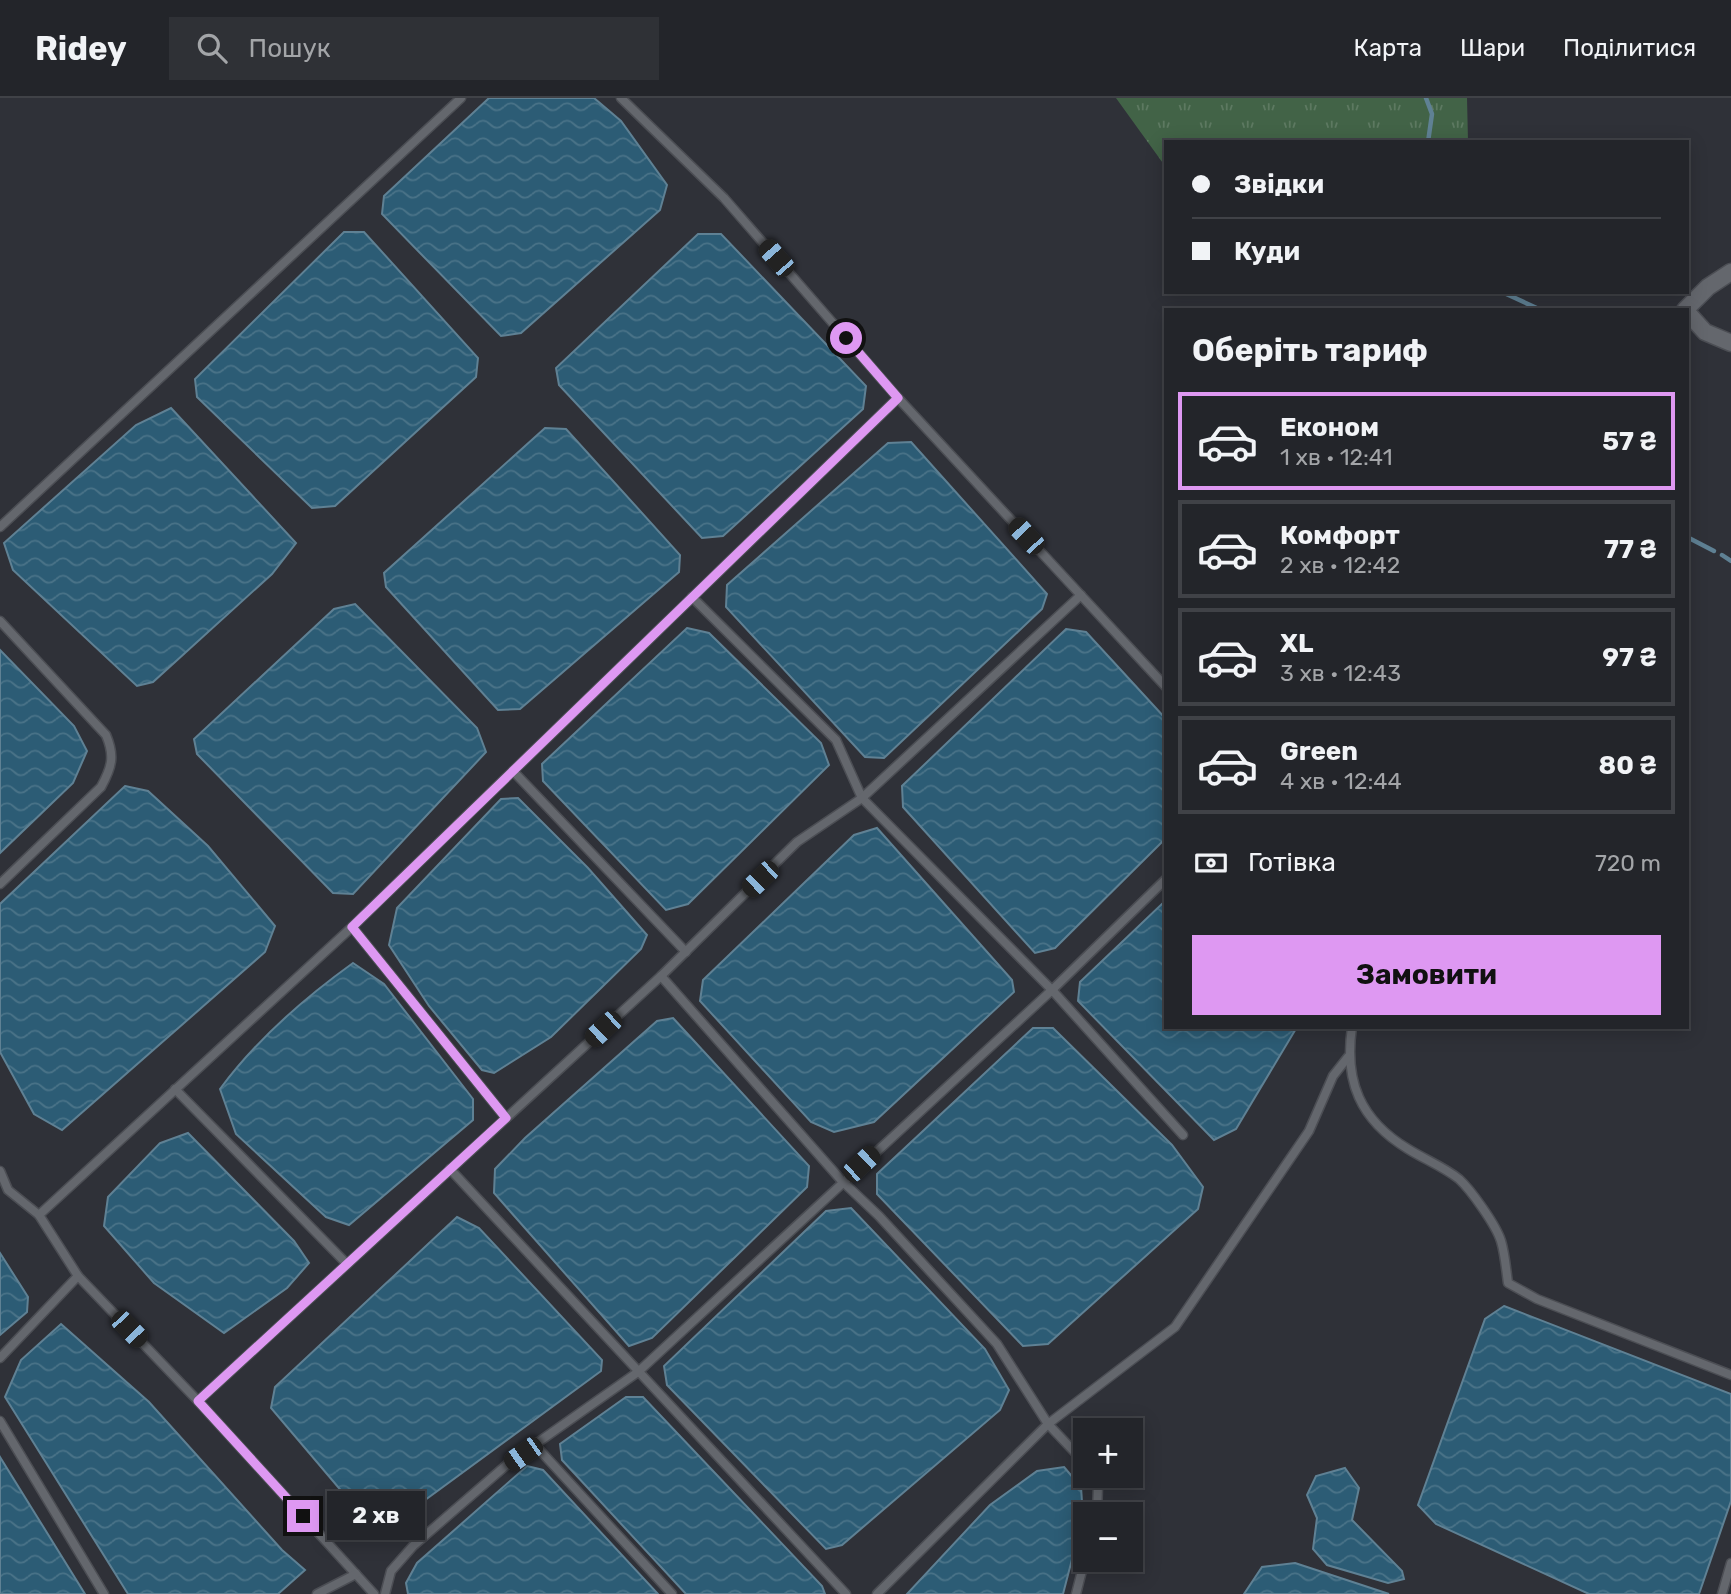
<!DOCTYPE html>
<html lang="uk">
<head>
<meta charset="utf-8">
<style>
	body { margin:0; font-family:Rubik,sans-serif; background:#2f3136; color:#f1f3f6; height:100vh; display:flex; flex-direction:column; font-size:26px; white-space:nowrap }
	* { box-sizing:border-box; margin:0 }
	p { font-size:23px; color:#a3a5a8 }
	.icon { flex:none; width:38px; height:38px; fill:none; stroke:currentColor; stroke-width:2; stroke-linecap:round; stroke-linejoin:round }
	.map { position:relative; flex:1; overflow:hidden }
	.drawer { position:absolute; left:1164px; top:210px; width:525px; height:721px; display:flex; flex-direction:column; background:#23252a; border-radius:0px; box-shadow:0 4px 18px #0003,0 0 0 2px #404247 }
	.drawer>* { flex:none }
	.hud { position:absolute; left:1164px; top:42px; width:525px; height:154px; border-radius:0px; box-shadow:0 4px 18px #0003,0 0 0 2px #404247; display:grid; align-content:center; height:154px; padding:0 28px; background:#23252a }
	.tools { position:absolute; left:1073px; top:1320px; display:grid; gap:14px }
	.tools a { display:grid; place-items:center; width:70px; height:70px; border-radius:0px; background:#23252a; box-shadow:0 4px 18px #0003,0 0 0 2px #404247; font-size:35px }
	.end { position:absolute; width:32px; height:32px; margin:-16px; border:9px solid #de98f2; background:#111; box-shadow:0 0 0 4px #111 }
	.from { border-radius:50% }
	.bubble { position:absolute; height:49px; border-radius:0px; background:#23252a; box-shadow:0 4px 18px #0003,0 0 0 2px #404247; font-size:23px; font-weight:700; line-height:49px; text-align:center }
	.car { position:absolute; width:21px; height:42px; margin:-21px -10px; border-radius:9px; box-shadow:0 0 5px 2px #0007; background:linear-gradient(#222 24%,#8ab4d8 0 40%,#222 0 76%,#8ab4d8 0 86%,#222 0) }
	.hud b { display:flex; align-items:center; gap:24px; height:66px; font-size:26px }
	.hud b+b { border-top:2px solid #404247 }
	.hud i { width:18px; height:18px; background:#f1f3f6 }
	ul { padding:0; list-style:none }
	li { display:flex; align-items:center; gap:21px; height:98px; margin:0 14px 10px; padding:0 14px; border:4px solid #404247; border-radius:0px }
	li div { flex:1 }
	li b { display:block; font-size:26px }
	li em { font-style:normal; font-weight:700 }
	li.on { border-color:#de98f2 }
	li>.icon { width:63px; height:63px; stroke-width:1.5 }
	h2 { padding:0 28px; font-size:32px; line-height:84px }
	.pay { display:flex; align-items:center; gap:18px; height:77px; padding:0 28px; font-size:26px }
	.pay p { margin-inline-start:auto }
	.action { display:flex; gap:14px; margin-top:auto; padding:14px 28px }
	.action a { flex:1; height:80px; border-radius:0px; background:#de98f2; color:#111; font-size:28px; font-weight:700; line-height:80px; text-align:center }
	header { display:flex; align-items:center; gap:42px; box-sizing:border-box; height:98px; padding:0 35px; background:#23252a; border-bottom:2px solid #404247 }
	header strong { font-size:33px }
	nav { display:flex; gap:38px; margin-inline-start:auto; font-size:24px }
	.search { width:490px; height:63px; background:#2f3136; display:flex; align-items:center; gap:18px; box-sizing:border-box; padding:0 24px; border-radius:0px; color:#a3a5a8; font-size:26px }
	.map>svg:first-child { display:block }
</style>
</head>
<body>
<header>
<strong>Ridey</strong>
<div class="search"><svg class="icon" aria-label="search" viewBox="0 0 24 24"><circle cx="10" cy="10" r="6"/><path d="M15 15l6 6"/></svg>Пошук</div>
<nav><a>Карта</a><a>Шари</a><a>Поділитися</a></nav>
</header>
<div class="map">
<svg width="1731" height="1496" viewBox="0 0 1731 1496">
	<defs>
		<pattern id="grass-tufts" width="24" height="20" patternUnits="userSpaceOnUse" patternTransform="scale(1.75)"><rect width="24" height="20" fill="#426347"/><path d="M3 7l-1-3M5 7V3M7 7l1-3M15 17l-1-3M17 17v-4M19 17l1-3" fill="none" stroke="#5d7961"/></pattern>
		<pattern id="water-waves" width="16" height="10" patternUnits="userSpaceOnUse" patternTransform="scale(1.75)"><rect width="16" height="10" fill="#2c5c75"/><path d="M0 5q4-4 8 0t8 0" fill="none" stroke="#4a7388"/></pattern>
	</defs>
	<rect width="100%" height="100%" fill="#2f3138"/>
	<polygon fill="url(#grass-tufts)" points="1116,0 1467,0 1468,44 1166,44 1165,68"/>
	<g fill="url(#water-waves)" stroke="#5f8194" stroke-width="2">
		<polygon points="489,0 594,0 621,23 667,87 660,112 521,235 501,238 382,116 384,98"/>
		<polygon points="344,134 364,134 478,260 476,279 335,408 312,410 197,299 195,281"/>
		<polygon points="698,136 721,136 866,288 863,311 723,438 702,440 559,287 556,270"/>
		<polygon points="171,310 296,445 272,476 153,584 137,588 13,472 4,445 136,327"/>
		<polygon points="545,330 566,331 680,457 679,474 520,611 498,612 386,489 384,475"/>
		<polygon points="911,344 1047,496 1042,511 884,660 865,659 726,509 727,487 888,345"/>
		<polygon points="355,506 477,630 486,654 353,796 333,795 197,656 194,641 334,511"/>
		<polygon points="687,530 709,535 821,645 829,667 688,806 666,812 543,683 542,666"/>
		<polygon points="1066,531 1086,534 1165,620 1165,741 1055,850 1035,855 903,709 902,688"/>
		<polygon points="0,552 74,628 87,653 73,685 0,755"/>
		<polygon points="125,688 148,693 208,748 275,828 265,854 62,1032 34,1016 0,954 0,806"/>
		<polygon points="518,700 588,770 647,837 641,851 551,939 494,975 482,972 429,908 389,847 397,810 501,701"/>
		<polygon points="877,730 1012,882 1014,894 874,1024 834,1034 811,1024 700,903 703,882 854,737"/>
		<polygon points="1165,803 1166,929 1297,929 1236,1031 1214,1042 1078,903 1080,884"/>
		<path d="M353,865l31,21 89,115v21l-124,105 -23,-8 -90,-83 -16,-45c37,-50 83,-90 133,-126z"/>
		<polygon points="673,920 809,1068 807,1089 652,1240 629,1248 494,1095 495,1071 525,1040 657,923"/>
		<polygon points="1033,930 1053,930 1172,1047 1203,1089 1198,1111 1048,1246 1023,1248 877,1096 877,1076"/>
		<polygon points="188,1035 294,1143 309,1165 287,1190 224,1235 154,1185 104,1128 108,1099 160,1045"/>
		<polygon points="851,1110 985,1251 1009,1292 1000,1312 842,1447 826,1451 667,1287 664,1268 826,1113"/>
		<polygon points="457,1119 479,1130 602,1262 601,1273 391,1427 366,1422 271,1310 275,1289"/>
		<polygon points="0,1155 28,1199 27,1214 0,1237"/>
		<polygon points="1504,1208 1731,1296 1731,1403 1699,1496 1589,1496 1436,1426 1418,1407 1485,1221"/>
		<polygon points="61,1226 149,1304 282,1452 305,1472 278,1496 128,1496 5,1299 21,1262"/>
		<polygon points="626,1299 643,1299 822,1488 825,1496 686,1496 562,1362 560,1346"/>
		<polygon points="0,1359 85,1496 0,1496"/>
		<polygon points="527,1368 543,1372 658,1496 408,1496 406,1485 417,1465"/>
		<polygon points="1064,1369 1081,1389 1083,1419 1063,1496 907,1496 990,1407 1037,1373"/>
		<polygon points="1345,1370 1359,1390 1352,1422 1402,1473 1404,1481 1388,1485 1327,1467 1313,1451 1317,1420 1307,1397 1316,1378"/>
		<polygon points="1295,1465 1383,1494 1389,1496 1244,1496 1262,1469"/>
	</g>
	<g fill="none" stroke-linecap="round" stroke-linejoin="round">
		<g stroke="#5f8194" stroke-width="4.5">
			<polyline points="1426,0 1432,16 1428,44"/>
			<polyline points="1502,194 1541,212"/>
			<polyline points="1687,439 1714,453"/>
			<polyline points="1722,457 1731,463"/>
		</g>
		<defs>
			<g id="service">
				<polyline points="621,0 724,100 898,300 1166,589"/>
				<polyline points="0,429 461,0"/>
				<polyline points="692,499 836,642 862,700 1052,892 1183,1037"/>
				<path d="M0,523l106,114c9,21 6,32 -5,52l-101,97"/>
				<polyline points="513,673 686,854"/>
				<polyline points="352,829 506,1020"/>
				<polyline points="661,878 842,1083 879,1118 997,1246 1048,1326 1085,1365"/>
				<path d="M1352,929c-8,54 8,93 56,122 16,10 36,18 51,30 12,11 37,46 42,62 4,13 5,28 7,42l29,16 194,76"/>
				<polyline points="175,991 347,1166"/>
				<polyline points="450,1071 846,1496"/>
				<polyline points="0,1073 8,1092 39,1117 78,1178 198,1303 374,1496"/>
				<polyline points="39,1117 352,829 898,300"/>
				<polyline points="0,1260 78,1178"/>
				<polyline points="198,1303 661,878 797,744 862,700 1081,497"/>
				<polyline points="0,1323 104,1496"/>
				<polyline points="535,1347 672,1496"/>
				<polyline points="1092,1377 1098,1387 1097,1416"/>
				<polyline points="317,1496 356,1476"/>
				<polyline points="385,1496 391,1473 413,1448 510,1364 638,1274 1052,892 1166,781"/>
				<polyline points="877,1496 1048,1326 1175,1229 1309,1033 1333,978 1348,959"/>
				<polyline points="1076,1496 1085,1461"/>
				<polyline points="1722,1496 1731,1465"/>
			</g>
			<g id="minor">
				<polyline points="1685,212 1708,189 1731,174"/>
				<polyline points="1687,214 1705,234 1731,245"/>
			</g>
		</defs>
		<use href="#service" stroke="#4c4e54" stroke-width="11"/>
		<use href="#minor" stroke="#4c4e54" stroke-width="19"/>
		<use href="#service" stroke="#64676d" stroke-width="8"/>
		<use href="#minor" stroke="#64676d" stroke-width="16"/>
	</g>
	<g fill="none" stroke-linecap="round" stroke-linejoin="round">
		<polyline stroke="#de98f2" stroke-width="9" points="303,1418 198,1303 506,1020 352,829 898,300 846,240"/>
	</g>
</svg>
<div class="tools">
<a>+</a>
<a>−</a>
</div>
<i class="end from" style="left:846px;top:240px"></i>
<i class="end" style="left:303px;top:1418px"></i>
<div class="bubble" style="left:327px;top:1393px;width:98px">2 хв</div>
<i class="car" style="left:776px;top:160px;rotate:319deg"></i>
<i class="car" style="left:1026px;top:438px;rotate:317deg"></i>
<i class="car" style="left:760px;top:781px;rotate:226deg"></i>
<i class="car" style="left:603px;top:931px;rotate:227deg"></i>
<i class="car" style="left:861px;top:1066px;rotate:47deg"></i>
<i class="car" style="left:129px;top:1231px;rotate:136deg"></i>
<i class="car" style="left:523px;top:1356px;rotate:235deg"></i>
<div class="hud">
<b><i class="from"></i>Звідки</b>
<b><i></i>Куди</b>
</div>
<section class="drawer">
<h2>Оберіть тариф</h2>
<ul>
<li class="on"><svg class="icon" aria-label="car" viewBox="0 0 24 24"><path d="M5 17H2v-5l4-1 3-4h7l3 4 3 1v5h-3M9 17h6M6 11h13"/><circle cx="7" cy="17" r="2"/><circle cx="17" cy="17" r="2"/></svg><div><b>Економ</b><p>1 хв · 12:41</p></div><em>57 ₴</em></li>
<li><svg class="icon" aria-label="car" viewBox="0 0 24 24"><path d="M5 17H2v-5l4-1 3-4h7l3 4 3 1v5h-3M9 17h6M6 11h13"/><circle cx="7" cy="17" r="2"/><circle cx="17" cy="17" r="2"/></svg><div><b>Комфорт</b><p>2 хв · 12:42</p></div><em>77 ₴</em></li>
<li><svg class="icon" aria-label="car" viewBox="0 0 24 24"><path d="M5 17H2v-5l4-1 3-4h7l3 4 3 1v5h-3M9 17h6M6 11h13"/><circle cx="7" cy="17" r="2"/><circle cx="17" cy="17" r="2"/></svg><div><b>XL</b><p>3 хв · 12:43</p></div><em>97 ₴</em></li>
<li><svg class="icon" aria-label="car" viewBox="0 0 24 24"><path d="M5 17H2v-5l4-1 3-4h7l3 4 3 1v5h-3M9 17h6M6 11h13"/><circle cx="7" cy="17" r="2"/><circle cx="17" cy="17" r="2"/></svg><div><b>Green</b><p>4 хв · 12:44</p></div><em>80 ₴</em></li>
</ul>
<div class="pay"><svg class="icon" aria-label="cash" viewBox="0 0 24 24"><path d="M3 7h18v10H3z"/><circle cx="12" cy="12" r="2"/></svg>Готівка<p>720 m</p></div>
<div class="action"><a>Замовити</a></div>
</section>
</div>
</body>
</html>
